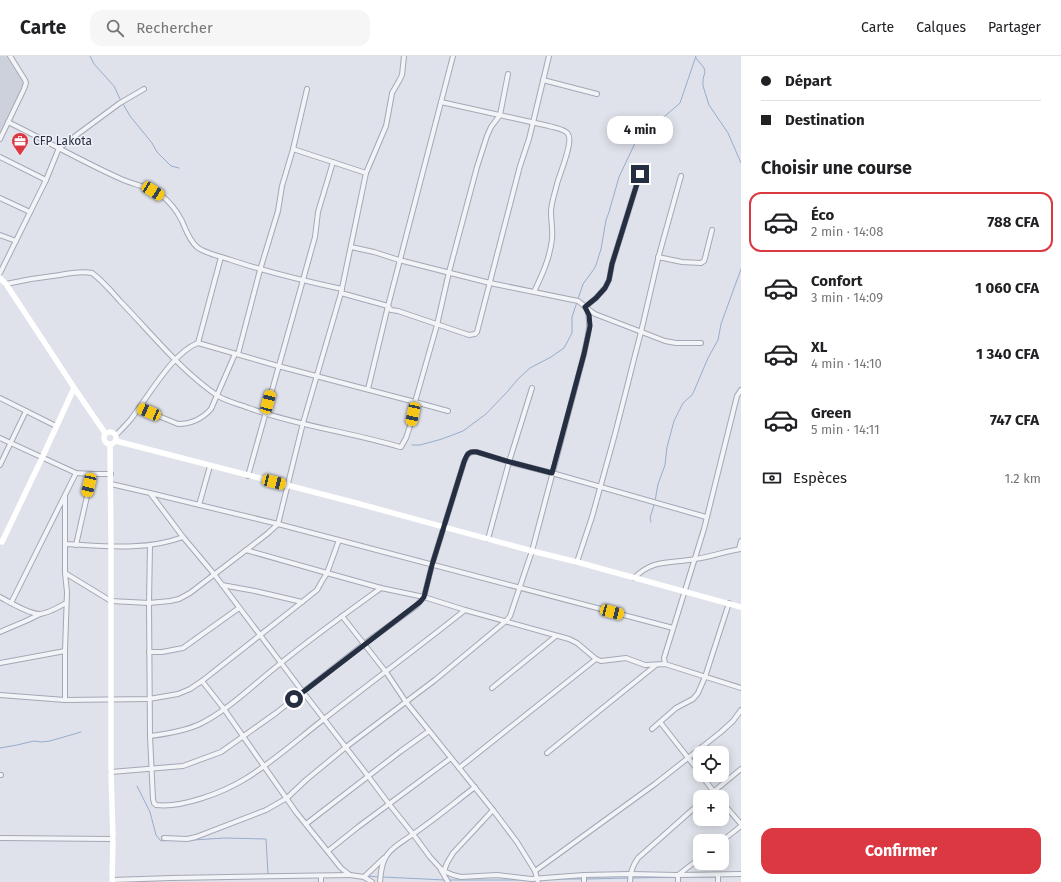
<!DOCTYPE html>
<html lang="fr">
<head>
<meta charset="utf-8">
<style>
	body { margin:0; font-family:"Fira Sans",sans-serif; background:#f6f6f6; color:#202124; height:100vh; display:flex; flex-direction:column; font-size:15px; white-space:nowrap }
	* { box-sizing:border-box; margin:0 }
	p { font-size:13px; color:#757577 }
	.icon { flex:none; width:22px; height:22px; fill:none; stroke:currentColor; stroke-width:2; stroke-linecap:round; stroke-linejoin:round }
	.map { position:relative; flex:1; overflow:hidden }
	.details { display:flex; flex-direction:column; background:#fff; width:320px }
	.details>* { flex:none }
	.hud { display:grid; align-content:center; height:88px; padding:0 20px; background:#fff }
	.controls { position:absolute; left:693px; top:690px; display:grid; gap:8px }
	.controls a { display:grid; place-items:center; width:36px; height:36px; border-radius:8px; background:#fff; box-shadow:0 2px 10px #0003; font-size:20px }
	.end { position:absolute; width:18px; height:18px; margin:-9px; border:5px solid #262e42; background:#fff; box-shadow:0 0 0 2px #fff }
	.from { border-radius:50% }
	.bubble { position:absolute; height:28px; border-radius:12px; background:#fff; box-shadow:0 2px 10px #0003; font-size:13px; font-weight:700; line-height:28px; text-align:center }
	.car { position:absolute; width:12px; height:24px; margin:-12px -6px; border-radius:5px; box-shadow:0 0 3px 1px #0007; background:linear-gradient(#f5c518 24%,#345 0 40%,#f5c518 0 76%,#345 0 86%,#f5c518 0) }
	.hud b { display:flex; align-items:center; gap:14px; height:38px; font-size:15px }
	.hud b+b { border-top:1px solid #e0e0e0 }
	.hud i { width:10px; height:10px; background:#202124 }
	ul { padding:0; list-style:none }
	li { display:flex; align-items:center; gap:12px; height:60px; margin:0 8px 6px; padding:0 12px; border:2px solid transparent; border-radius:12px }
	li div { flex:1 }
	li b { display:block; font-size:15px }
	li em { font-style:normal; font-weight:700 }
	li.on { border-color:#db3842 }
	li>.icon { width:36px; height:36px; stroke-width:1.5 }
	h2 { padding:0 20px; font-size:18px; line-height:48px }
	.pay { display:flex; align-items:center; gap:10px; height:44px; padding:0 20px; font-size:15px }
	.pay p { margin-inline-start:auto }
	.action { display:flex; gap:8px; margin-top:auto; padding:8px 20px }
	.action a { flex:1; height:46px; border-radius:12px; background:#db3842; color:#fff; font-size:16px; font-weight:700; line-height:46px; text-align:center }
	header { display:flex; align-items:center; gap:24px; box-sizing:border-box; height:56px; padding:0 20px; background:#fff; border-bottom:1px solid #e0e0e0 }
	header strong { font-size:19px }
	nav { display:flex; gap:22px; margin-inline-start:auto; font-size:14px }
	.search { width:280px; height:36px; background:#f6f6f6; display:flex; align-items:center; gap:10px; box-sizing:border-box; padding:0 14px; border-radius:12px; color:#757577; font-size:15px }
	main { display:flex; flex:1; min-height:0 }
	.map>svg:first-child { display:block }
</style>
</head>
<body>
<header>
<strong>Carte</strong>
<div class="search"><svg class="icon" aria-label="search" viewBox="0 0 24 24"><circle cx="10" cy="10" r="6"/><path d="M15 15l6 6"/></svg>Rechercher</div>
<nav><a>Carte</a><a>Calques</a><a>Partager</a></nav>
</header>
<main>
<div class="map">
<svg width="741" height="826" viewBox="0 0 741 826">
	<rect width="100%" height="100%" fill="#dfe2ea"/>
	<polygon fill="#cdd1dc" points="0,0 6,0 24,27 0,75"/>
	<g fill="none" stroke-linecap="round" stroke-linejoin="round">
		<g stroke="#97accd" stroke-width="1">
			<polyline points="90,0 94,8 114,30 121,45"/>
			<polyline points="696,2 704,12 705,16 703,23 703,30 709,49 728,77 741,107"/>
			<polyline points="123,48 130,60 152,87 157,96 171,110 179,112"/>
			<polyline points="578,243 583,228 594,213 596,209 601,193 606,164 609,156 619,121 636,85 640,78 650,67 658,66 680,47 696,0"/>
			<polyline points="412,389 420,389 442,383 463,375 486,358 508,335 518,323 530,312 551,301 564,292 572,277 572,261 577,246"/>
			<polyline points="655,445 658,428 665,409 667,391 674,365 683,347 692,339 694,335 708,302 718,284 721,268 741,213"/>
			<polyline points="651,466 650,462 654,449"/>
			<polyline points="0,692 17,689 34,685 42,686 50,685 81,676"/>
			<polyline points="137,730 150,756 156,779 161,785 173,784"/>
			<polyline points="193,784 225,782 266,783 268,818 275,818"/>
			<polyline points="367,820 379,821"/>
			<polyline points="383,821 445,824"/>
			<polyline points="680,821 717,821"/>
			<polyline points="632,822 677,821"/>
			<polyline points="554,823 583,823"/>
			<polyline points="586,823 629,822"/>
			<polyline points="448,824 521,824"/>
		</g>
		<defs>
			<g id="street">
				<polyline points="543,24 597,38"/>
				<path d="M441,46l108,24c6,2 16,3 19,8 6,8 -9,41 -11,50 -2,9 -6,19 -6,28 0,9 2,18 1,27 -2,19 -10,36 -18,53"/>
				<path d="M8,66c37,18 73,39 111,56 14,7 29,8 42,17 9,7 16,16 21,26 4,9 7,19 15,26 7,6 25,10 34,13 36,12 73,21 111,29"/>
				<polyline points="0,83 24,33 26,27 25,24 10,0"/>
				<polyline points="293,93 366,117"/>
				<polyline points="0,101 46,124"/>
				<polyline points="0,142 30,156"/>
				<polyline points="0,179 16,185"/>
				<path d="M351,191l23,5 25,8 91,23 88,18c6,4 10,9 17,13l70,27 11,2h25"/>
				<polyline points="658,201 682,206 701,207 704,205 705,202 712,174"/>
				<polyline points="0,217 46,124 59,92 120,47 144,33"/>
				<path d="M6,228c18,-4 36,-7 54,-9 10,-2 22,-4 32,-2 10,7 19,18 28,28 30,31 62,71 98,95 10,6 21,8 31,12 49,18 101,24 151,39h1l5,-9 4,-12 5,-24 22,-77 12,-53 28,-105 10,-31 4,-9 9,-12 8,-41"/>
				<polyline points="341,237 388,250 391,254 398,255 469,279 475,278 477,276 520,110 529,83 549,0"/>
				<polyline points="585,251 596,242 605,232 609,224 612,208 640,118"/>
				<polyline points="198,287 221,201"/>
				<polyline points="238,298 260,214 278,155 282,130 293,93 307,33"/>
				<polyline points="368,333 388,250 453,0"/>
				<polyline points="0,342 56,370"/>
				<path d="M139,352l39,16c13,0 24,-5 33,-15l24,-55"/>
				<path d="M116,379c5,-5 10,-10 15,-16 17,-22 42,-67 67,-76l80,23 137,36 33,9"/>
				<polyline points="0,382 76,417 92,418 111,418"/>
				<polyline points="0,409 26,355"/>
				<polyline points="248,420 315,181 318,156 333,106"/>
				<polyline points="111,428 150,437 183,481 214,518 303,636 368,720 389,748 413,778 430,801 441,813 446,816 453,819 461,821 497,819 531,823 584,819 630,818 678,819 741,818"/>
				<polyline points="150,437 278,468 673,572"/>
				<polyline points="199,449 210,410"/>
				<polyline points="488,483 509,406 532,332"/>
				<path d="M66,488c38,2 80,7 117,-7"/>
				<polyline points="76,489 92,418"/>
				<path d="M150,489l-1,58 1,133c16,-2 35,-5 50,-12 27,-13 52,-38 76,-57 34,-28 69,-53 105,-79"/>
				<polyline points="739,493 741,485"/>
				<polyline points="246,494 327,517 381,532 424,541 465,554 569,583 577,587 596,603 601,605 626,602 645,609 665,608 741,632"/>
				<polyline points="577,506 592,461 615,378 626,335 633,307 641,276 659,199 681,120"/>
				<polyline points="65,517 111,545 149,547 170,545 179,543 190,537 267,478 278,468 303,367 341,237 366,117 386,70 391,43 392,37 399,25 402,19 404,0"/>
				<path d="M634,522c20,-20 36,-14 61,-19 16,-2 31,-8 46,-10"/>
				<polyline points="222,529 255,535 302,546"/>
				<path d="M0,541c11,6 27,16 39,17 7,0 20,-7 27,-11"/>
				<polyline points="11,547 76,417"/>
				<polyline points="342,560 386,616 406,646 493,754 517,786 535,815 538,826"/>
				<polyline points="0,576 28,564 40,558"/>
				<polyline points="149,596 162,596 183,592 239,552"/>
				<polyline points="0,607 65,595"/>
				<polyline points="665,608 664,602 704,473 737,340 741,334"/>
				<polyline points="202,625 224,653 296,756 341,812 350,819 364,821 372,826"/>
				<polyline points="492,632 556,580"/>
				<polyline points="0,639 65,644 149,643 178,638 190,633 202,625 302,546 317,534 322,525 327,517 339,484"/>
				<polyline points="65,644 65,595 67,536 65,517 65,439"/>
				<polyline points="660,666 700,717"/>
				<polyline points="652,673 676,652 693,643 698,637 705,621 729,547"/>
				<path d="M150,680l3,63 1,4 2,2c26,3 66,-12 89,-26 28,-17 53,-40 79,-60 47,-37 95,-72 141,-109"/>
				<polyline points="547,697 656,609"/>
				<polyline points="459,712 596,603"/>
				<polyline points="111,716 183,710 221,696 276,657 364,588 416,550 424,541 432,509 464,406 468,398 472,396 477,396 509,406 552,417 706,461"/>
				<polyline points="0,719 1,719"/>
				<polyline points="701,719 718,741"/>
				<polyline points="707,741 741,713"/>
				<polyline points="722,746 741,768"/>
				<polyline points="306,768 401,695 429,675"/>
				<polyline points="0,782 113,783"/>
				<path d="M164,782l23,1 9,-2 70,-27 21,-12 19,-18 40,-33 89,-67 71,-59 4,-5 22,-65 52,-197c3,-15 8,-30 3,-45"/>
				<polyline points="722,785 741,770"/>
				<polyline points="328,795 358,771 451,702"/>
				<polyline points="441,814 448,826"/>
				<polyline points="444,815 447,807 453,797 493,754"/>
				<polyline points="535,815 655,728 721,676 733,665 741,654"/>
				<polyline points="718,819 718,826"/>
				<polyline points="364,821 384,802"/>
				<polyline points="112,824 171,822 350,819"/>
				<polyline points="321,826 321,820"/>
				<path d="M380,826c1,-9 1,-19 7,-27 6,-9 17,-14 26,-21 21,-14 41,-31 62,-47"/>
				<polyline points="584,826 584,819"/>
				<path d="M630,826c0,-9 3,-17 8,-24l62,-55"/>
				<polyline points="678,826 678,819 700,802"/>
			</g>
		</defs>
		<use href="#street" stroke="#a4a8b4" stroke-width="6"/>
		<use href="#street" stroke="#f2f4f8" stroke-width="4"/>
		<g stroke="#fff" stroke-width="5.5">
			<polyline points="0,222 6,228 77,336 105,377"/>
			<circle cx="110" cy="382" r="6"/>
			<polyline points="116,385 356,447 532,495 577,506 741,551"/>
			<polyline points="110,388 111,490 111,716 113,783 112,826"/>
			<polyline points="0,485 2,486 42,402 74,332"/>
		</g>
	</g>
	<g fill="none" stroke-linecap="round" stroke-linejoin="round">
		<path stroke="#262e42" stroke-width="5" d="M294,643l126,-97 4,-5 8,-32 32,-103c3,-8 4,-11 13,-10l33,10 42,11 32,-119 6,-28 -1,-11 -4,-8 11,-9 9,-10 4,-8 3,-16 28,-90"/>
	</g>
	<defs>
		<symbol id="office-pin" viewBox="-11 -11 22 30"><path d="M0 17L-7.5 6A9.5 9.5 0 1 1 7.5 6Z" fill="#db3842" stroke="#eff1f7"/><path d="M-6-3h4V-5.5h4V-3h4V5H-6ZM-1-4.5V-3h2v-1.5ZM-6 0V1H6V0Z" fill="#fff"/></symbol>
	</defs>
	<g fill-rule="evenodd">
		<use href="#office-pin" x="10" y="75" width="20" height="27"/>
	</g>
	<g text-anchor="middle" stroke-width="3" stroke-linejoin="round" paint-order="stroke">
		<g font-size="12" fill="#262e42" stroke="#eff1f7" text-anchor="start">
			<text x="33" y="89">CFP Lakota</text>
		</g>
	</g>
</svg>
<div class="controls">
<a><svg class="icon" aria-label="locate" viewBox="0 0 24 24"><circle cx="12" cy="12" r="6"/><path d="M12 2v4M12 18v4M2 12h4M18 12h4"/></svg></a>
<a>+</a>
<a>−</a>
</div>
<i class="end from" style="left:294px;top:643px"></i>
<i class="end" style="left:640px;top:118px"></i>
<div class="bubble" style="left:607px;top:60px;width:66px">4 min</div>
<i class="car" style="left:153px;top:135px;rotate:122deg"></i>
<i class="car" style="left:268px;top:346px;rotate:15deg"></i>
<i class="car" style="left:149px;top:356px;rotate:293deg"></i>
<i class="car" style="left:413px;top:358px;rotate:192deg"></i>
<i class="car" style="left:274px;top:426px;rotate:104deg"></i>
<i class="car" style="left:89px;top:429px;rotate:193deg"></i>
<i class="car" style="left:612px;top:556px;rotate:105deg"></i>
</div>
<section class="details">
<div class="hud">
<b><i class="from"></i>Départ</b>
<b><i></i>Destination</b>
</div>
<h2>Choisir une course</h2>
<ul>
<li class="on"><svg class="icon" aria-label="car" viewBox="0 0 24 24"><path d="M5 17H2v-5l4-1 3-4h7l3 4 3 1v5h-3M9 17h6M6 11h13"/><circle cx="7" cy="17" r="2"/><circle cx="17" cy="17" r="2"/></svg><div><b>Éco</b><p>2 min · 14:08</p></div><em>788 CFA</em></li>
<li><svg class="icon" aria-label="car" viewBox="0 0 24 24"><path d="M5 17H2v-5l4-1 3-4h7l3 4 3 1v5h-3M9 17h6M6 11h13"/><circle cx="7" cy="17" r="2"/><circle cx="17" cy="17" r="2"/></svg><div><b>Confort</b><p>3 min · 14:09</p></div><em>1 060 CFA</em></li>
<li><svg class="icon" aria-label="car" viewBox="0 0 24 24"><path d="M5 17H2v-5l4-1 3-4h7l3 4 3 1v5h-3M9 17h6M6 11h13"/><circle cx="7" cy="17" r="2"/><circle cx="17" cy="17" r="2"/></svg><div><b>XL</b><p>4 min · 14:10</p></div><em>1 340 CFA</em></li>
<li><svg class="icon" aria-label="car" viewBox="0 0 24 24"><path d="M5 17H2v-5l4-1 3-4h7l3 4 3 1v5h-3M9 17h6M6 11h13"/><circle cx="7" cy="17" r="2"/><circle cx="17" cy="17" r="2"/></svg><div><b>Green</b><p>5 min · 14:11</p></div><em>747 CFA</em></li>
</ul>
<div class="pay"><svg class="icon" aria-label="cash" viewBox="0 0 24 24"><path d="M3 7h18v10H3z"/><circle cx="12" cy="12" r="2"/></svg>Espèces<p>1.2 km</p></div>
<div class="action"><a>Confirmer</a></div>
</section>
</main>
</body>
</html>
